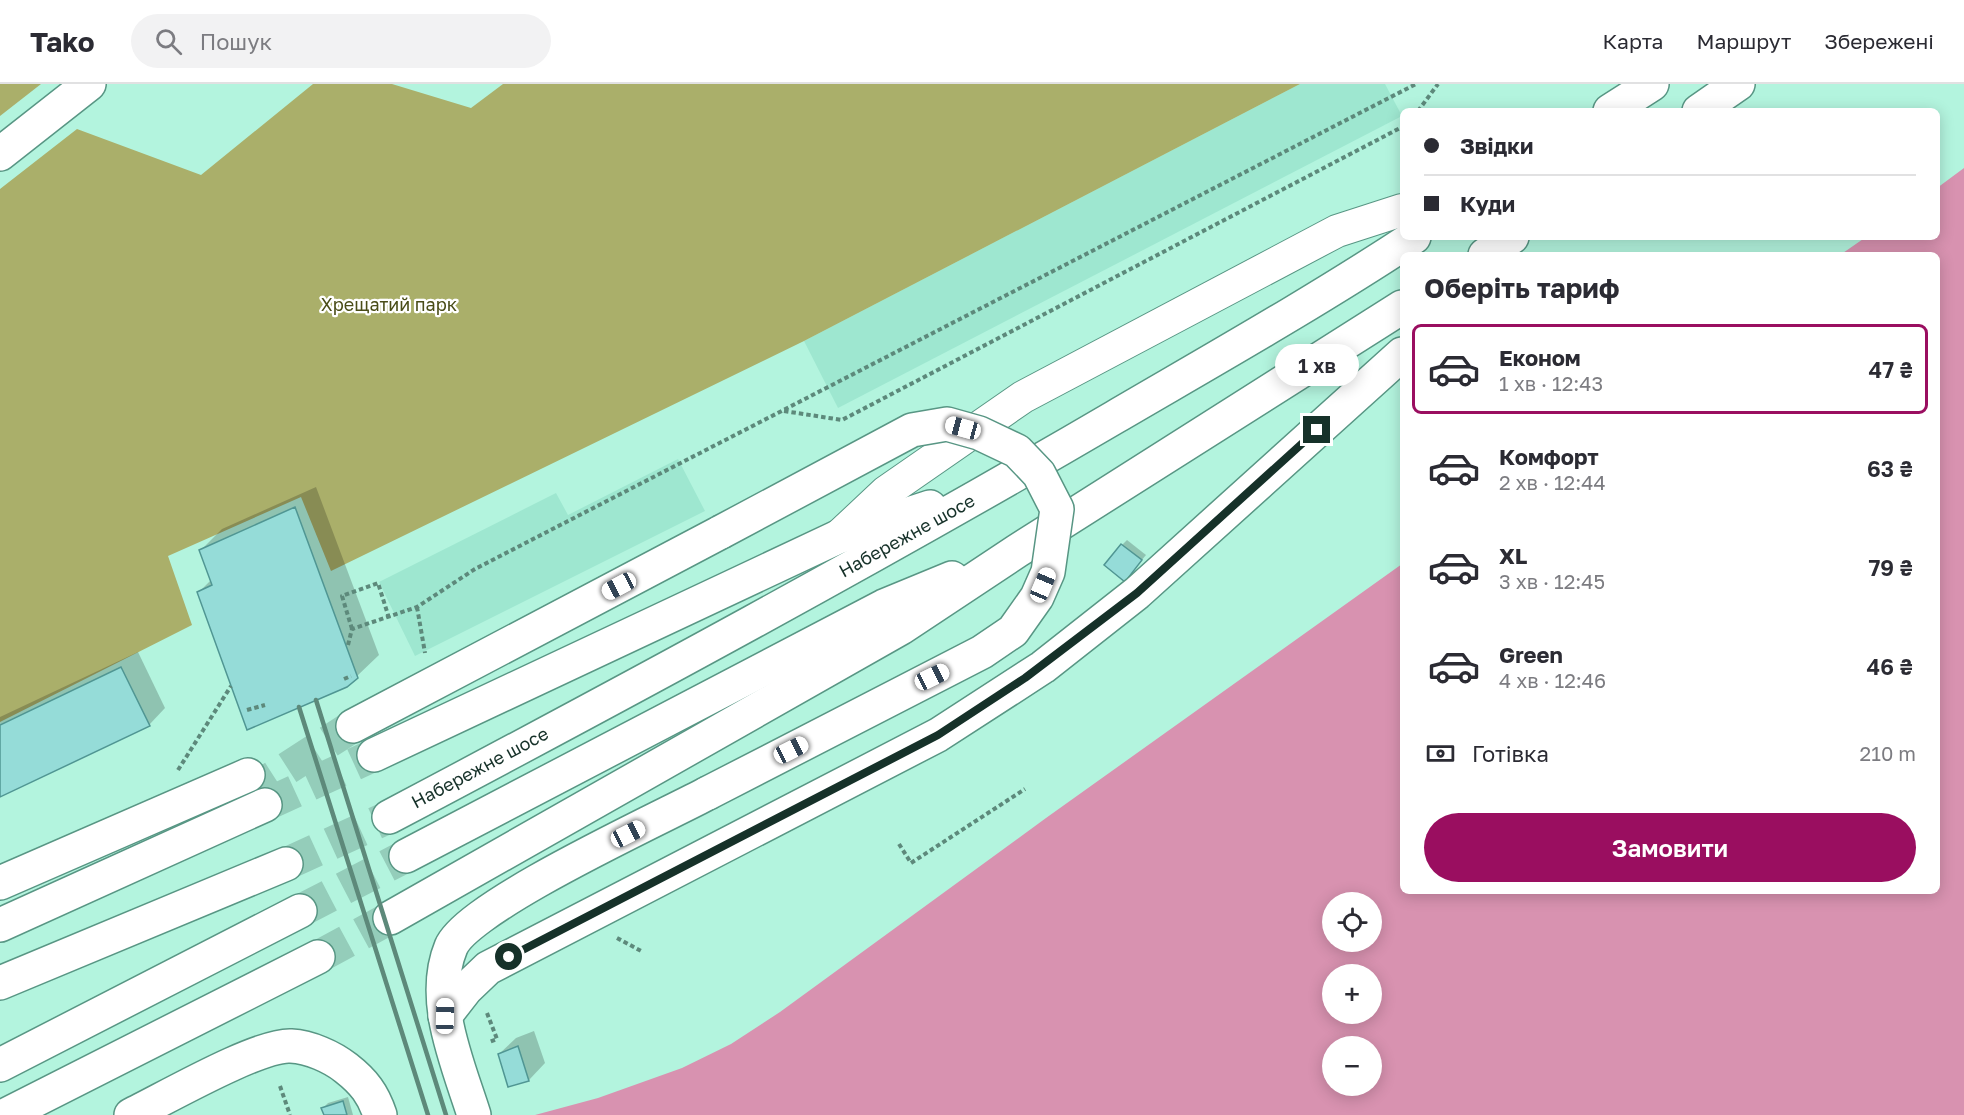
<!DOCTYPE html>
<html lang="uk">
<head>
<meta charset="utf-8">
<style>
	body { margin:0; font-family:"Golos Text",sans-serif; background:#f2f2f3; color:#2b2b33; height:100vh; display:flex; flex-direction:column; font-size:22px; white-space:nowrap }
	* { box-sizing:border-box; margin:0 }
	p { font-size:20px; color:#7c7c81 }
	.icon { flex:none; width:33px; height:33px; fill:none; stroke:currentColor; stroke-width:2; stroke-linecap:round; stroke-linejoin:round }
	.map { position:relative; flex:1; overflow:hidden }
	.sheet { position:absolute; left:1400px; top:168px; width:540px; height:642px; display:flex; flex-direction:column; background:#fff; border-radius:9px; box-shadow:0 3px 15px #0003 }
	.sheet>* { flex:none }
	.hud { position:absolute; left:1400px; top:24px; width:540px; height:132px; border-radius:9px; box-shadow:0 3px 15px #0003; display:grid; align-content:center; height:132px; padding:0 24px; background:#fff }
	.fabs { position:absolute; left:1322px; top:808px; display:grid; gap:12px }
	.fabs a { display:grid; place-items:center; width:60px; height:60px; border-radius:50%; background:#fff; box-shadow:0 3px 15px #0003; font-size:30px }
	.end { position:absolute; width:27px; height:27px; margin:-14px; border:8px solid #163129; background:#fff; box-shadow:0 0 0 3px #fff }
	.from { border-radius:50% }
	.bubble { position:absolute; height:42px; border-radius:21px; background:#fff; box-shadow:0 3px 15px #0003; font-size:20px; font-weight:600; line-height:42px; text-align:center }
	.car { position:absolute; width:18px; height:36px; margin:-18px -9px; border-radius:8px; box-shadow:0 0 4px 2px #0007; background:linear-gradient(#fff 24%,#345 0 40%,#fff 0 76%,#345 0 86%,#fff 0) }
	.hud b { display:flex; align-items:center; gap:21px; height:57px; font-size:22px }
	.hud b+b { border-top:2px solid #e1e1e2 }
	.hud i { width:15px; height:15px; background:#2b2b33 }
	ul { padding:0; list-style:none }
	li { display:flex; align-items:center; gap:18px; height:90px; margin:0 12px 9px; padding:0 12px; border:3px solid transparent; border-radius:9px }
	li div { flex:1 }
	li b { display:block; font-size:22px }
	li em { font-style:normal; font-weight:600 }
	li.active { border-color:#9a0e60 }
	li>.icon { width:54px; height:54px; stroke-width:1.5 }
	h2 { padding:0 24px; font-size:27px; line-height:72px }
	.pay { display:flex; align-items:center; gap:15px; height:66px; padding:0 24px; font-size:22px }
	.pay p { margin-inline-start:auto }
	.primary-button { display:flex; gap:12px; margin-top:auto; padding:12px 24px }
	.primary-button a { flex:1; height:69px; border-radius:36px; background:#9a0e60; color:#fff; font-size:24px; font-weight:600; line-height:69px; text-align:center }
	header { display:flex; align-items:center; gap:36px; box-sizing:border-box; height:84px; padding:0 30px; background:#fff; border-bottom:2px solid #e1e1e2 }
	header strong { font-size:28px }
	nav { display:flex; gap:33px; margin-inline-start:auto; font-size:21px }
	.search { width:420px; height:54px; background:#f2f2f3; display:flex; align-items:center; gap:15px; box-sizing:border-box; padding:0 21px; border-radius:33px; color:#7c7c81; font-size:22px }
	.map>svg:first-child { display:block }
</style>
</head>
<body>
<header>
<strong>Tako</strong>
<div class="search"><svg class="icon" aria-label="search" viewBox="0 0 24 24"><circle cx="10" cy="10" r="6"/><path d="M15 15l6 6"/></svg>Пошук</div>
<nav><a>Карта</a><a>Маршрут</a><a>Збережені</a></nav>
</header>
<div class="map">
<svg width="1964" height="1031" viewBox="0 0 1964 1031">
	<rect width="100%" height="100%" fill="#b3f4de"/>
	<g fill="#9ee7d0">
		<polygon points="1300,0 1385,0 1402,32 838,324 804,257"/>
		<polygon points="678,375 705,427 415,572 379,498 556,409 568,431"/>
	</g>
	<g fill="#aaaf6a">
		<polygon points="0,0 41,0 0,32"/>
		<polygon points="313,0 392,0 471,24 503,0 1300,0 804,257 331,487 301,413 168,472 192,541 0,638 0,105 77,45 201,91"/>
	</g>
	<path fill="#d892b0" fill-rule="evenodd" d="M1964,84v947h-1429l63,-17 84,-30 49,-24 49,-32 266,-194 356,-254v327h534v-636h-96l26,-18h70l1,-49zM1332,819h39v39h-39zM1332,891h39v39h-39zM1332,963h39v39h-39z"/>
	<g fill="#0003">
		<polygon points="316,403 379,571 357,592 199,508 211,496 201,466 222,445"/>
		<polygon points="1127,456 1146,471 1130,490 1122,461"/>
		<polygon points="138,568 165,624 149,641 0,712 0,633"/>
		<polygon points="534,947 545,979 529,996 499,970 516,954"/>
		<polygon points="348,1013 353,1031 325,1031 323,1024 328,1019"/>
	</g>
	<g fill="#95dcd8" stroke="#509693" stroke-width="1.5">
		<polygon points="295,423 358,594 347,603 247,646 197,508 212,501 199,466"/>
		<polygon points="1121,460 1142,476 1125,498 1104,481"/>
		<polygon points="121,583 150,642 0,713 0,641"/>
		<polygon points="518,962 529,997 508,1003 498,970"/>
		<polygon points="343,1017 347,1031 324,1031 321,1024"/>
	</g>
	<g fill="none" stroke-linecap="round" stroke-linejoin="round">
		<g stroke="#94cdba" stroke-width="33" stroke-dasharray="33 16" stroke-linecap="butt">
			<polyline points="265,721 374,671"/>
			<polyline points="205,737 353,642"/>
			<polyline points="286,780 389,733"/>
			<polyline points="300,827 406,772"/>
			<polyline points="318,873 390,834"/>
		</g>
		<defs>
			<polyline id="minor" points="838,453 886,408 1023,313 1337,147 1402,126"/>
			<g id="major">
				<polyline points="1610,27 1652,0"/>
				<polyline points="1699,27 1738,0"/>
				<polyline points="0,70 89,0"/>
				<polyline points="1485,171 1512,153"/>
				<polyline points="353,642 721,448"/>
				<polyline points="374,671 838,453 930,423"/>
				<path d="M389,733c244,-129 487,-260 726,-400 101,-59 202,-116 299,-180"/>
				<polyline points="406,772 884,522 952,494"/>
				<polyline points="0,799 248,691"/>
				<polyline points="390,834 901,544 1017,467 1402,223"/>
				<polyline points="0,841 265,721"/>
				<polyline points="0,899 286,780"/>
				<polyline points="445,932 466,905 488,884 938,651 1043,583 1137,509 1402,270"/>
				<polyline points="0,981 300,827"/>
				<polyline points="6,1031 318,873"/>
				<path d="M131,1031c33,-16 128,-71 160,-69 19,1 41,11 55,22 18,14 27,26 34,47"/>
				<path d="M474,1031c-16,-51 -45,-115 -23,-168 17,-41 210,-129 257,-154"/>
			</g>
		</defs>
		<use href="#minor" stroke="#589684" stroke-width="34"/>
		<use href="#major" stroke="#589684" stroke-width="36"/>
		<g stroke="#5d897b" stroke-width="4" stroke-dasharray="4.5 3" stroke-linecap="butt">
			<polyline points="1418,27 1438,0"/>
			<polyline points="784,327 842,336 1402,43"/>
			<polyline points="417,523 425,569"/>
			<polyline points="352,545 342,512 378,499 389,534"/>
			<polyline points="348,561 352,545 417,523 475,485 1416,0"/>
			<polyline points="344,595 351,592"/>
			<polyline points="247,626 265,621"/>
			<polyline points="178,686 231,602"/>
			<polyline points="899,760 911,779 1025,705"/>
			<polyline points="617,854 643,868"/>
			<polyline points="487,929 497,955 489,958"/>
			<polyline points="280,1002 290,1031"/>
		</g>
		<use href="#minor" stroke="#fff" stroke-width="32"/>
		<use href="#major" stroke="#fff" stroke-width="33"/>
		<g stroke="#5d897a" stroke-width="4.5">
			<polyline points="316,616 446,1031"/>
			<polyline points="299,623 428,1031"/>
		</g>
		<defs>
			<polyline id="major-bridge" points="708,709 982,568 1013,547 1037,513 1048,488 1057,425 1039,390 1017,367 979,349 947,340 912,346 721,448"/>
		</defs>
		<use href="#major-bridge" stroke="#589684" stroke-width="36" stroke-linecap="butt"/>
		<use href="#major-bridge" stroke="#fff" stroke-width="33"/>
	</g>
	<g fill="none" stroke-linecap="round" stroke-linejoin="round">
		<polyline stroke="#163129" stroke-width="8" points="509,873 938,651 1025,594 1137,509 1317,346"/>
	</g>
	<g text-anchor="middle" stroke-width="4.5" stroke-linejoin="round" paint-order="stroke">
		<g font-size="18" fill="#4a4d18" stroke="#fff">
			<text x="389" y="227">Хрещатий парк</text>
		</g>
		<g font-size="18" fill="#163129" stroke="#fff">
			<text transform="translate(907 452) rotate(-29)" y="6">Набережне шосе</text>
			<text transform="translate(480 684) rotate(-28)" y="6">Набережне шосе</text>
		</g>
	</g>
</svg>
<div class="fabs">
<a><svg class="icon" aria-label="locate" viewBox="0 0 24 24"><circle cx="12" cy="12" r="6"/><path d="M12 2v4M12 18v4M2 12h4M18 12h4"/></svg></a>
<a>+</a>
<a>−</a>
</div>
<i class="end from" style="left:509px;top:873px"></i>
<i class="end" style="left:1317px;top:346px"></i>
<div class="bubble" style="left:1275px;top:260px;width:84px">1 хв</div>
<i class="car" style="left:963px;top:344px;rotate:285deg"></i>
<i class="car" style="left:1043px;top:501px;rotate:23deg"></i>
<i class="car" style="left:619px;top:502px;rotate:242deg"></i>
<i class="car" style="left:932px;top:593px;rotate:64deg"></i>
<i class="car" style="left:791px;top:666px;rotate:63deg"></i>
<i class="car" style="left:628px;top:750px;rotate:63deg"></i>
<i class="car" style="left:445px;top:932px;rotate:1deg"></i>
<div class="hud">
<b><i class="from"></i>Звідки</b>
<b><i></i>Куди</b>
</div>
<section class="sheet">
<h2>Оберіть тариф</h2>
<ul>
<li class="active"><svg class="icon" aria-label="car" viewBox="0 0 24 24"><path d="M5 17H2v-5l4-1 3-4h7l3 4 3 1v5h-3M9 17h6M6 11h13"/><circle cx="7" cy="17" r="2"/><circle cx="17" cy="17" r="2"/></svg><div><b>Економ</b><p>1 хв · 12:43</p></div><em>47 ₴</em></li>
<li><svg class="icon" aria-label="car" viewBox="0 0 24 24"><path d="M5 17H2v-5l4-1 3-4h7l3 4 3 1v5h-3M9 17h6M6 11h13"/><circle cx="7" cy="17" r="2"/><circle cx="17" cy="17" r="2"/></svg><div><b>Комфорт</b><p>2 хв · 12:44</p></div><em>63 ₴</em></li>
<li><svg class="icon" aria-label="car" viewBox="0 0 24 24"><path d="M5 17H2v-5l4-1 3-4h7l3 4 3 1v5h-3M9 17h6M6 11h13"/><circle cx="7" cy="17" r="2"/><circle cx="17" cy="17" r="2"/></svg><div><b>XL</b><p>3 хв · 12:45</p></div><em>79 ₴</em></li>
<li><svg class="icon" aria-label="car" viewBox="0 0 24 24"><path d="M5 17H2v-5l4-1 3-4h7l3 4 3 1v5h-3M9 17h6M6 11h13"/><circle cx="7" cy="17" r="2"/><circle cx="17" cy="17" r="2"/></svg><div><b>Green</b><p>4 хв · 12:46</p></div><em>46 ₴</em></li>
</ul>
<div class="pay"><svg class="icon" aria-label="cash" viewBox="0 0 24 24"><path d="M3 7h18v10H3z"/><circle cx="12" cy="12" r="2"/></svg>Готівка<p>210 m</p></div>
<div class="primary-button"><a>Замовити</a></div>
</section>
</div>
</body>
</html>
